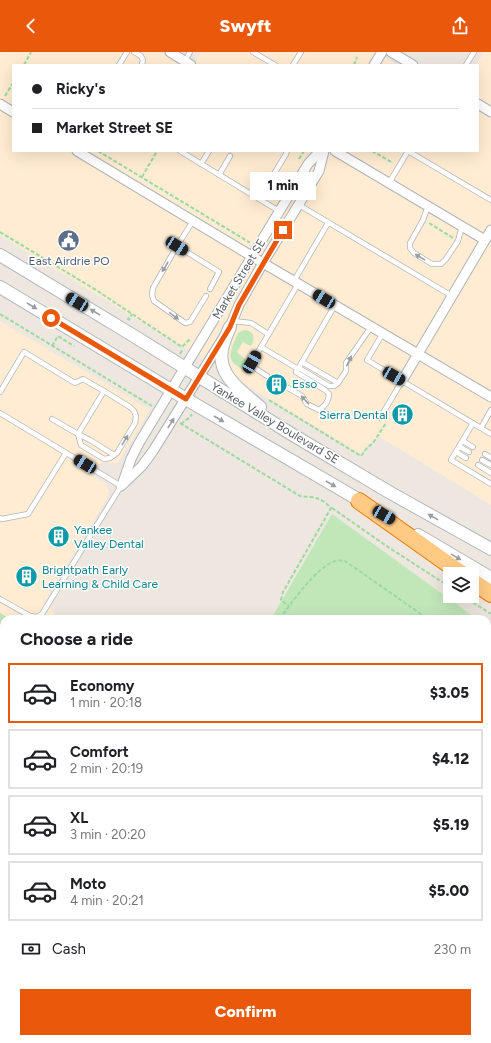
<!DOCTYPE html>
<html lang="en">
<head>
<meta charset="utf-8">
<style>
	body { margin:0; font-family:Figtree,sans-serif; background:#f6f6f6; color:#202124; height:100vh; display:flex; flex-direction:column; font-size:15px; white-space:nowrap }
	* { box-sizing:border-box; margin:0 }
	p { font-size:13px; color:#757577 }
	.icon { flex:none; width:22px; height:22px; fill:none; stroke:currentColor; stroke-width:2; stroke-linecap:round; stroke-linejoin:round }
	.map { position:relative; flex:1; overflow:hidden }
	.side { position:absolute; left:0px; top:563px; width:491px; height:428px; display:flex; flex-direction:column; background:#fff; border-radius:12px 12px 0 0; box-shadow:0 4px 16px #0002 }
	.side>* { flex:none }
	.banner { position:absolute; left:12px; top:12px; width:467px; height:88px; border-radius:0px; box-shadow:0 4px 16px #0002; display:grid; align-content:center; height:88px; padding:0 20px; background:#fff }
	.tools { position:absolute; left:443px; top:515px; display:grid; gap:8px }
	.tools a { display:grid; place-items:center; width:36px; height:36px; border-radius:0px; background:#fff; box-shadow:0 4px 16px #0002; font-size:20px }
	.end { position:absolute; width:18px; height:18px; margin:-9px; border:5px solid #ea580c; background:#fff; box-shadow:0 0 0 2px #fff }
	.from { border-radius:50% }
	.bubble { position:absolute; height:28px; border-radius:0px; background:#fff; box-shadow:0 4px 16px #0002; font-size:13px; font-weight:800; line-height:28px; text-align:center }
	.car { position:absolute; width:12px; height:24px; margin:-12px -6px; border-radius:5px; box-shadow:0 0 3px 1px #0007; background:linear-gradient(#222 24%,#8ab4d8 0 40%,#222 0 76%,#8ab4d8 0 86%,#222 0) }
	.banner b { display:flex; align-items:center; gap:14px; height:38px; font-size:15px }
	.banner b+b { border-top:1px solid #e0e0e0 }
	.banner i { width:10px; height:10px; background:#202124 }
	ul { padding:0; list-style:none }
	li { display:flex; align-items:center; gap:12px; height:60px; margin:0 8px 6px; padding:0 12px; border:2px solid #e0e0e0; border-radius:0px }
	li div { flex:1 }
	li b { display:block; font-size:15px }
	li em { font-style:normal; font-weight:800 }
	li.current { border-color:#ea580c }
	li>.icon { width:36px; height:36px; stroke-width:1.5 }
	h2 { padding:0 20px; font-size:18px; line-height:48px }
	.pay { display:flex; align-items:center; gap:10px; height:44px; padding:0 20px; font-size:15px }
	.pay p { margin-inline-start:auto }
	.primary-button { display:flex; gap:8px; margin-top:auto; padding:8px 20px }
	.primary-button a { flex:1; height:46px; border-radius:0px; background:#ea580c; color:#fff; font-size:16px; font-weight:800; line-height:46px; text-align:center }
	header { display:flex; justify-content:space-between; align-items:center; height:52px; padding:0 20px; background:#ea580c; color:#fff; font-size:18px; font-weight:800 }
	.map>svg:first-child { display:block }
</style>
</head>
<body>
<header><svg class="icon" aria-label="back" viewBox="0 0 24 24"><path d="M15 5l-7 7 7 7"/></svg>Swyft<svg class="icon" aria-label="share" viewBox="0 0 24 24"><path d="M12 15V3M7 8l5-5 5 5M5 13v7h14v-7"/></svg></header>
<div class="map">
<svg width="491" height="991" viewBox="0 0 491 991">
	<rect width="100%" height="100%" fill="#ede7df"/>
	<g fill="#ffecd2">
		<polygon points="0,0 160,0 182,13 13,13 13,99 478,99 478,13 476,13 484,0 491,0 491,453 380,385 368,392 360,402 0,184"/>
		<polygon points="201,0 375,0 397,13 193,13"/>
		<polygon points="0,269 150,358 118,411 100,411 92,424 106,432 109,439 107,447 43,552 55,560 50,567 10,567 0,561"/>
	</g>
	<g fill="#c1e7b9">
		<path d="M244,278c10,1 11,6 8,15l-2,1 -7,-4 -6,10 9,8 3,6 -3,6 -13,-9 -3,-7 2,-9 6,-14z"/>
		<polygon points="332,462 477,567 271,567"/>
		<polygon points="0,561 10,567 4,567 4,632 0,630"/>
		<polygon points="487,575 491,577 491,710 487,708"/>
		<polygon points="4,804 4,903 0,900 0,810"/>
		<polygon points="8,987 60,987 58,991 6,991"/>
	</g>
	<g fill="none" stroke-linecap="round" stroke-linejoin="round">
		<defs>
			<g id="lane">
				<polyline points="134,0 141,4 143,8 142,13"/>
				<polyline points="253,0 275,13"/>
				<polyline points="185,9 190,0"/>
				<polyline points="119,13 127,0"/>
				<polyline points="293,13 301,0"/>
				<polyline points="466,13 474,0"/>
				<polyline points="180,99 279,159"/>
				<polyline points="408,99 491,148"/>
				<polyline points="201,112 209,99"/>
				<polyline points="219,123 230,104"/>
				<polyline points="389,131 408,99"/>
				<polyline points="259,147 286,102 287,99"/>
				<polyline points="299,153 452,244"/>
				<polyline points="428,154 423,168 410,191 410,196 414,201 432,212 441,212 446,207 458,189 462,174"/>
				<polyline points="193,169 177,194 219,220 210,237"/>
				<polyline points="177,194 153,236 152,243 154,249 185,271 190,270 206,244"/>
				<polyline points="294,229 328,171"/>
				<polyline points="298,232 261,295 298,317 335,253"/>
				<polyline points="233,269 251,271 268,282"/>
				<polyline points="383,281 367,308 491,382"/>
				<polyline points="261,295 252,310 255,316 267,324"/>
				<polyline points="302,310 338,331 346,319 346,311 371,275"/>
				<polyline points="299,316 329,334 334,334 338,331"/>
				<path d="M288,336l14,8 5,8 12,6c6,-4 10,-10 10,-16l-4,-4 -29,-18 2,-3"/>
				<polyline points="0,340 24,300 75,331 83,327 104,339 78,382 52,367"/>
				<polyline points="0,361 121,434 42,562 37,565 30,564 0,547"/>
				<polyline points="380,366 402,329"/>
				<polyline points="473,371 451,408 491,432"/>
				<polyline points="481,376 491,358"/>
				<polyline points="78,382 81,393 104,407 110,406 117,401 135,371 136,364 134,359 130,355 104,339"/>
				<polyline points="78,382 90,388 114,403"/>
				<polyline points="463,389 473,395"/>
				<polyline points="460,395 469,400"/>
				<polyline points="456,400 466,406"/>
				<polyline points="485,402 491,406"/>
				<polyline points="482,408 491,413"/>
				<polyline points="478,413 491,421"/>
				<polyline points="0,466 2,467 28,462 66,401"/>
			</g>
			<g id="street">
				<polyline points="170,0 191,13"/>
				<polyline points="391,0 413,13"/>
				<polyline points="374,13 382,0"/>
				<polyline points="0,52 13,60"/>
				<polyline points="478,52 491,60"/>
				<polyline points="77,99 263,211 491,345"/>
				<polyline points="335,99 485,188"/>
				<polyline points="402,329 491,178"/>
				<polyline points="122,433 131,407 139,391 308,112 320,99"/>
				<polyline points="121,434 142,414 153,399 230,275 239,253 263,211 319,119 324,99"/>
				<polyline points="0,706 4,708"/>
				<polyline points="238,987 243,991"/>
				<polyline points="124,991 126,987"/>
				<polyline points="388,991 389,987"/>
			</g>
			<g id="secondary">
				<polyline points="0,203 129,281 293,383 389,440 491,497"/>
				<polyline points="0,235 186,347 366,452"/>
				<path d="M230,275c-3,7 -7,15 -8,23 -5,26 21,42 38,57"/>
				<polyline points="418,483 491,526"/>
			</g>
			<g id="highway">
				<polyline points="359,449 462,522"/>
				<polyline points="472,529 491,542"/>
			</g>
		</defs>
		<use href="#lane" stroke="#b0b4b8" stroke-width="6"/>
		<use href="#street" stroke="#b0b4b8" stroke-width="11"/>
		<use href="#secondary" stroke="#b1b7bc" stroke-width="14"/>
		<use href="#highway" stroke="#ec7800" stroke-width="18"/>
		<g stroke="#9bdaa0" stroke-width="2" stroke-dasharray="4 2" stroke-linecap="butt">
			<polyline points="24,13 31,0"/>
			<polyline points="354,13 357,5"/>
			<polyline points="5,44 13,31"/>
			<polyline points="98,99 249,190 249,189"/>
			<polyline points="372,99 393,111"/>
			<polyline points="299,107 304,99"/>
			<polyline points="142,125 157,99"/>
			<polyline points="429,171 453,186"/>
			<polyline points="0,180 96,238 182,295 191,286"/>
			<polyline points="0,262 152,354"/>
			<polyline points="130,268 128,267 132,262"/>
			<polyline points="52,294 58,284 74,294"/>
			<polyline points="180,302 183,297"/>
			<polyline points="269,348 361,404 367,396 373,391 386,371"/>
			<path d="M180,371l120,73c16,2 19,0 31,12l-48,84 -2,8 8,6"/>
			<polyline points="181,372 190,365 192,362"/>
			<polyline points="332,456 388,495 450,535"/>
			<polyline points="463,544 491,562"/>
			<path d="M280,567c10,-15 39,-55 56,-58 3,-1 7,0 9,0l83,58"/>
			<polyline points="487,610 491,613"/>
			<polyline points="0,814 4,808"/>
			<polyline points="487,918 491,919"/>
			<polyline points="43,991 45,987"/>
		</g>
		<use href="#lane" stroke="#fff" stroke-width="4.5"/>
		<use href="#street" stroke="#fff" stroke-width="9"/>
		<use href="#secondary" stroke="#fff" stroke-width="12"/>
		<use href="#highway" stroke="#ffca84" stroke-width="16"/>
	</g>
	<defs><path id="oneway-solid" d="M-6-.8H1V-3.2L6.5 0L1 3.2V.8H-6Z"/></defs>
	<g fill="#9b9ea1">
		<use href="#oneway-solid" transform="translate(420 205) rotate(-149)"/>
		<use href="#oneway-solid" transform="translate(165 215) rotate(121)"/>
		<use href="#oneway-solid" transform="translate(32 254) rotate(31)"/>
		<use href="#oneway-solid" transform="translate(95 260) rotate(-149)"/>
		<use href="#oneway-solid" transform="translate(174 264) rotate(36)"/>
		<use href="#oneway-solid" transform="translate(349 309) rotate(-65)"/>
		<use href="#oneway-solid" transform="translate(305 348) rotate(-133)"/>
		<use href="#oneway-solid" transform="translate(219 367) rotate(30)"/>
		<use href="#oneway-solid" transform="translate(171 371) rotate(-58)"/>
		<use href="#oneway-solid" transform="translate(125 388) rotate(-59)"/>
		<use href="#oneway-solid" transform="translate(331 432) rotate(30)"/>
		<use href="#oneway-solid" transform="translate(433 465) rotate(-151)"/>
		<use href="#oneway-solid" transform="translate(456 505) rotate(31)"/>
	</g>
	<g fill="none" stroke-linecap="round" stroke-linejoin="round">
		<polyline stroke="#ea580c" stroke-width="5" points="51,266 186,347 230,275 239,253 283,178"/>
	</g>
	<defs>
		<symbol id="civic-disc" viewBox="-11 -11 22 22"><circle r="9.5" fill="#5c6f8a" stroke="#fff"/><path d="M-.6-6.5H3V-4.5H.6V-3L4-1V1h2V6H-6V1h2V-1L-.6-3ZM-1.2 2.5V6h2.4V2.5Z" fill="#fff"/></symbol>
		<symbol id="building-disc" viewBox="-11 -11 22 22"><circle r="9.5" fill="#0f9aa8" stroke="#fff"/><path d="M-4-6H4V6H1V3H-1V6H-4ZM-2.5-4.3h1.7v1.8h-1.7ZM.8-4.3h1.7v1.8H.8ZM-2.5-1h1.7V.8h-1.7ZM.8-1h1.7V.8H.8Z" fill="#fff"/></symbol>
	</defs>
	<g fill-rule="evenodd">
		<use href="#civic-disc" x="56" y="176" width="25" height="25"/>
		<use href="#building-disc" x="264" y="320" width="25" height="25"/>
		<use href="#building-disc" x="390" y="350" width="25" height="25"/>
		<use href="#building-disc" x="46" y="472" width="25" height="25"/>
		<use href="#building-disc" x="14" y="512" width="25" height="25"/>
	</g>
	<g text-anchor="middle" stroke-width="3" stroke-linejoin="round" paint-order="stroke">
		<g font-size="12" fill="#4e5e75" stroke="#fff">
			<text x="69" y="213">East Airdrie PO</text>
		</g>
		<g font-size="12" fill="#585e62" stroke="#fff">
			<text transform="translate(239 227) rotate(-59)" y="4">Market Street SE</text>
			<text transform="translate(275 371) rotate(31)" y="4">Yankee Valley Boulevard SE</text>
		</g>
		<g font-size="12" fill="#0d838f" stroke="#fff" text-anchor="start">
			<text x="292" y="336">Esso</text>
			<text x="388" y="367" text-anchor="end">Sierra Dental</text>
			<text x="74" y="482">Yankee<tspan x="74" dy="14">Valley Dental</tspan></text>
			<text x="42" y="522">Brightpath Early<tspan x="42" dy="14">Learning &amp; Child Care</tspan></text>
		</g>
	</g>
</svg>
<div class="tools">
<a><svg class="icon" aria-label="layers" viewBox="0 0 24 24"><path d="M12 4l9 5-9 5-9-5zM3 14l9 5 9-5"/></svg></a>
</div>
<i class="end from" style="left:51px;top:266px"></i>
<i class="end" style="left:283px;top:178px"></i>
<div class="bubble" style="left:250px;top:120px;width:66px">1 min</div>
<i class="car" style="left:177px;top:194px;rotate:122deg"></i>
<i class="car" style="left:324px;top:247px;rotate:301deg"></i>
<i class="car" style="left:77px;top:250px;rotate:301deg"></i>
<i class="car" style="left:252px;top:310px;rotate:30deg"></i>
<i class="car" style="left:394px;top:324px;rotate:120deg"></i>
<i class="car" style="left:85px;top:412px;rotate:301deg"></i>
<i class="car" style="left:384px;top:463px;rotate:120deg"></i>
<div class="banner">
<b><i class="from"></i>Ricky's</b>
<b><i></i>Market Street SE</b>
</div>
<section class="side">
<h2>Choose a ride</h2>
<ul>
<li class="current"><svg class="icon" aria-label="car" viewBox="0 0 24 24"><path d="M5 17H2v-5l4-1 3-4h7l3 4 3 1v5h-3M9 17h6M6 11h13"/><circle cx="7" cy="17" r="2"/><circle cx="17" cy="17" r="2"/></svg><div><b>Economy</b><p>1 min · 20:18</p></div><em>$3.05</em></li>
<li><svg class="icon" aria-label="car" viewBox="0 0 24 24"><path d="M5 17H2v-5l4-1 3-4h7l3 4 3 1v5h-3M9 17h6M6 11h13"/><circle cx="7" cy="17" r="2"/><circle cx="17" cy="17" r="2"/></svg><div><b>Comfort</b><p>2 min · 20:19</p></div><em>$4.12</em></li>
<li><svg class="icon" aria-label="car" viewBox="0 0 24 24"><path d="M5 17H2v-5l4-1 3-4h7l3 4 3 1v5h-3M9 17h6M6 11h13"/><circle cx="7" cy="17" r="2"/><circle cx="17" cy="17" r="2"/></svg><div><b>XL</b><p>3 min · 20:20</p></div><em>$5.19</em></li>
<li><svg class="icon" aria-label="car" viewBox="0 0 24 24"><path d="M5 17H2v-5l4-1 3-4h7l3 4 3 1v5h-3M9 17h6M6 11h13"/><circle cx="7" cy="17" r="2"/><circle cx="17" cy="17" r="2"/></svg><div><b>Moto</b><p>4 min · 20:21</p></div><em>$5.00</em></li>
</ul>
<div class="pay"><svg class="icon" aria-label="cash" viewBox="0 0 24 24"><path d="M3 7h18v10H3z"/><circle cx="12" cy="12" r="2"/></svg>Cash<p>230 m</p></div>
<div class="primary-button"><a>Confirm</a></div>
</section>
</div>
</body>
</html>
